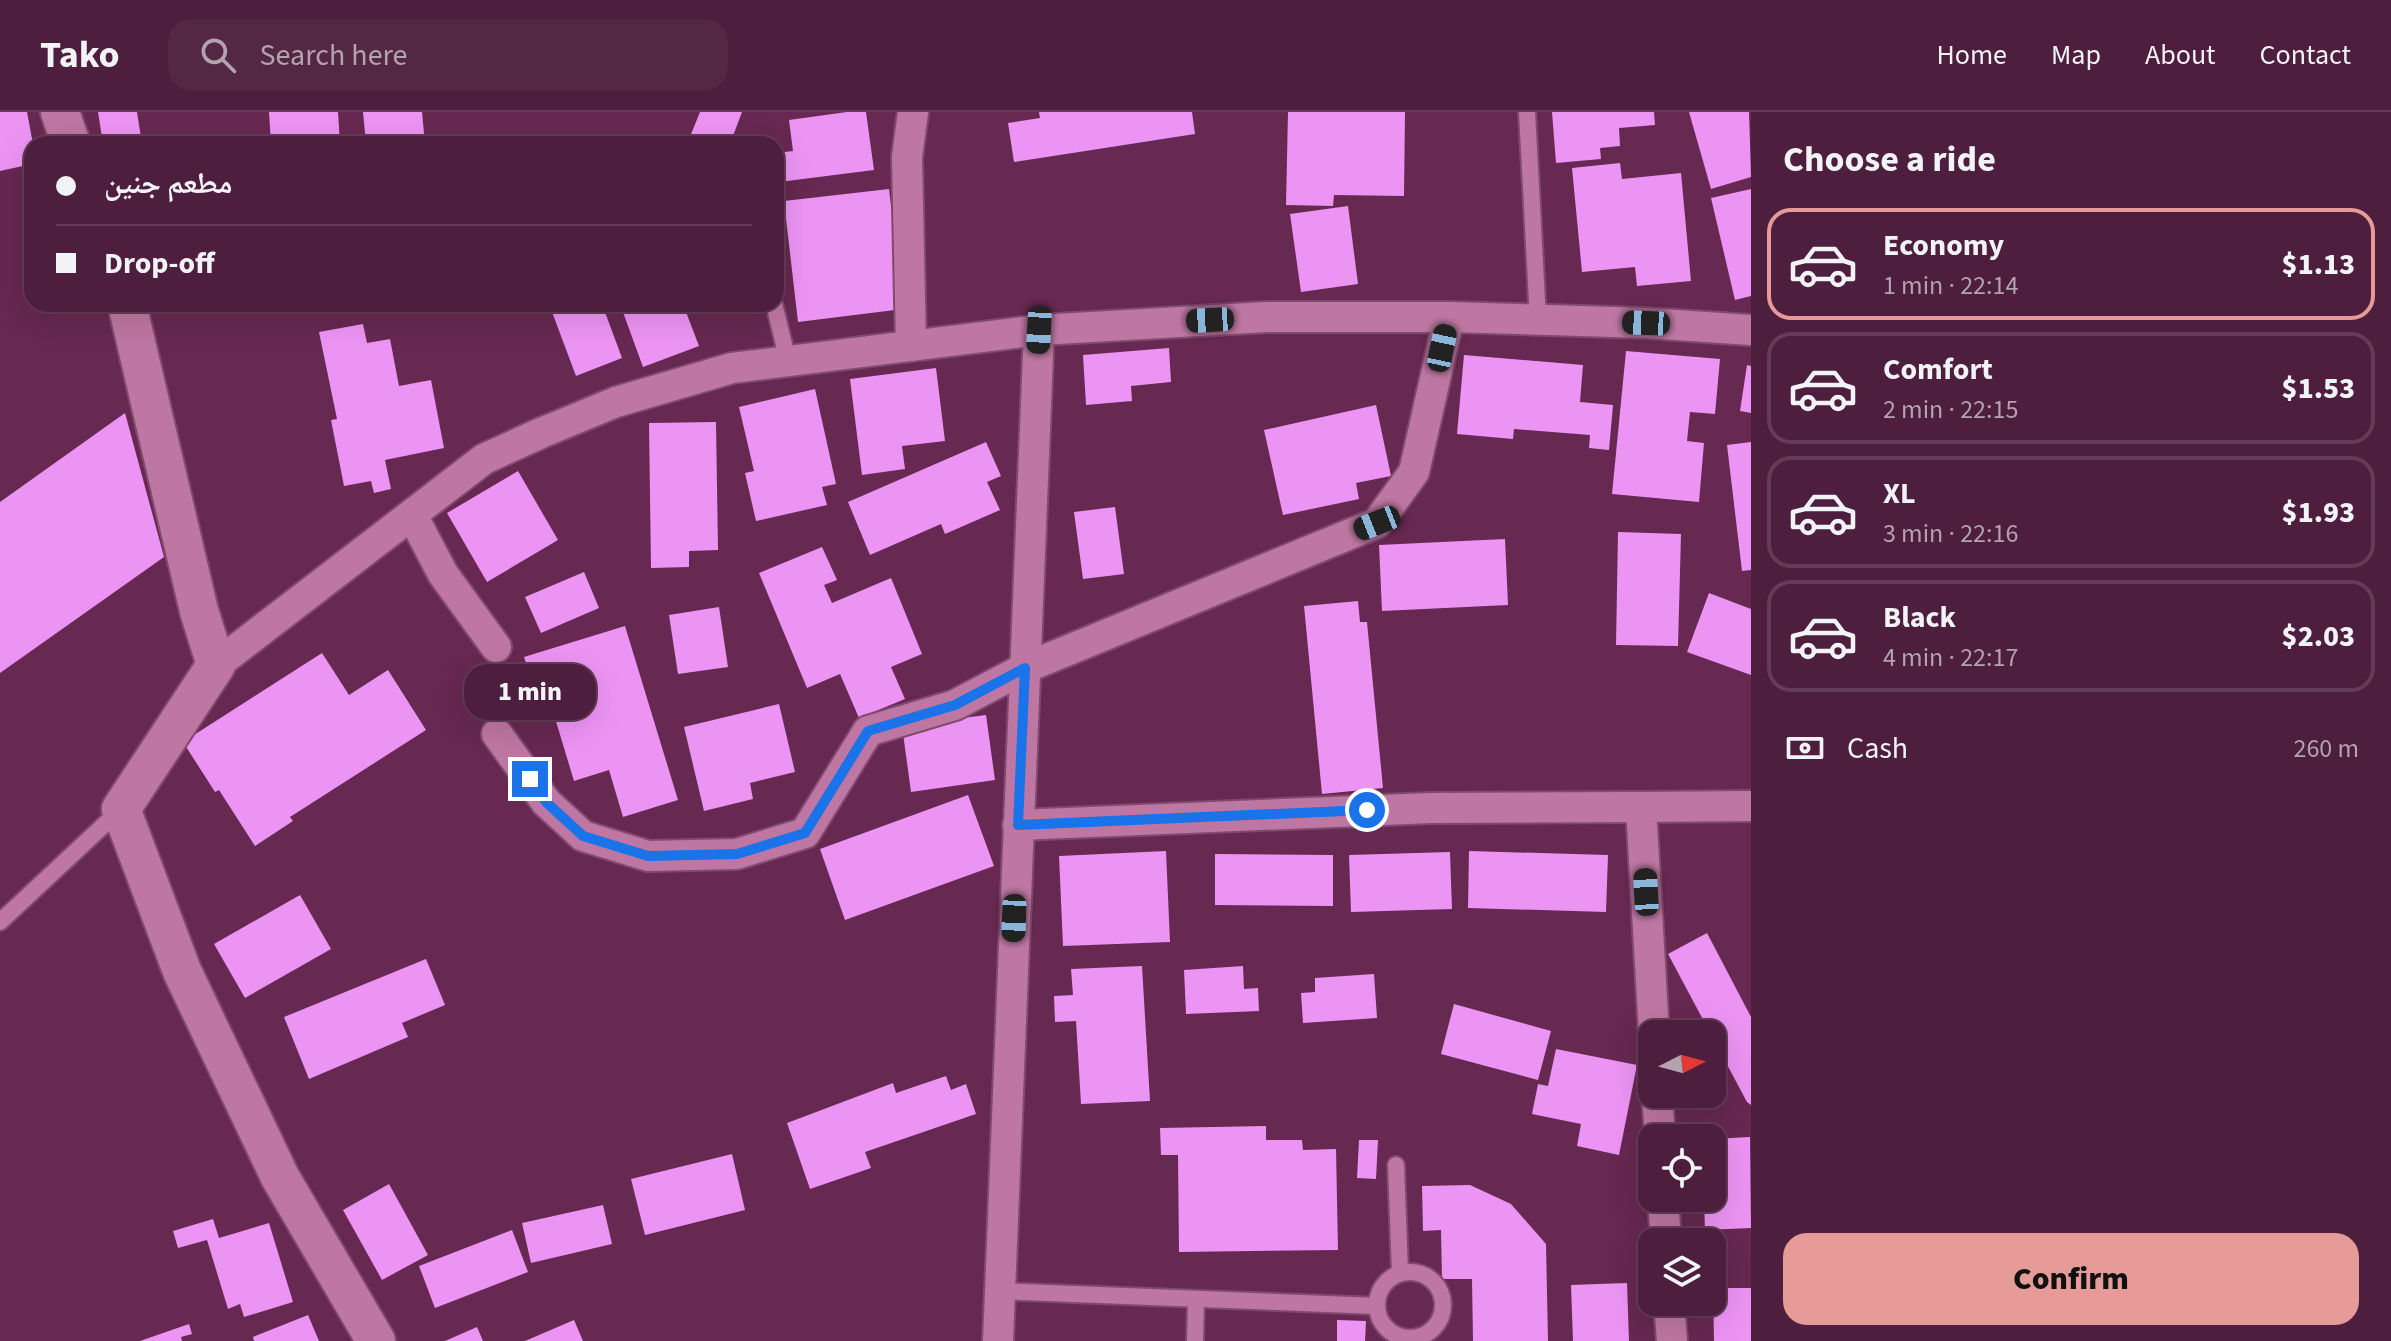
<!DOCTYPE html>
<html lang="en">
<head>
<meta charset="utf-8">
<style>
	body { margin:0; font-family:"Source Sans 3","Noto Naskh Arabic",sans-serif; background:#542744; color:#f1f3f6; height:100vh; display:flex; flex-direction:column; font-size:30px; white-space:nowrap }
	* { box-sizing:border-box; margin:0 }
	p { font-size:26px; color:#b3a2b0 }
	.icon { flex:none; width:44px; height:44px; fill:none; stroke:currentColor; stroke-width:2; stroke-linecap:round; stroke-linejoin:round }
	.map { position:relative; flex:1; overflow:hidden }
	.sheet { display:flex; flex-direction:column; background:#4d1e3d; width:640px }
	.sheet>* { flex:none }
	.banner { position:absolute; left:24px; top:24px; width:760px; height:176px; border-radius:24px; box-shadow:0 8px 32px #0002,0 0 0 2px #643c57; display:grid; align-content:center; height:176px; padding:0 32px; background:#4d1e3d }
	.needle { width:52px; rotate:84deg }
	.tools { position:absolute; left:1638px; top:908px; display:grid; gap:16px }
	.tools a { display:grid; place-items:center; width:88px; height:88px; border-radius:16px; background:#4d1e3d; box-shadow:0 8px 32px #0002,0 0 0 2px #643c57; font-size:40px }
	.end { position:absolute; width:36px; height:36px; margin:-18px; border:10px solid #1a73e8; background:#fff; box-shadow:0 0 0 4px #fff }
	.from { border-radius:50% }
	.bubble { position:absolute; height:56px; border-radius:24px; background:#4d1e3d; box-shadow:0 8px 32px #0002,0 0 0 2px #643c57; font-size:26px; font-weight:800; line-height:56px; text-align:center }
	.car { position:absolute; width:24px; height:48px; margin:-24px -12px; border-radius:10px; box-shadow:0 0 6px 2px #0007; background:linear-gradient(#222 24%,#8ab4d8 0 40%,#222 0 76%,#8ab4d8 0 86%,#222 0) }
	.banner b { display:flex; align-items:center; gap:28px; height:76px; font-size:30px }
	.banner b+b { border-top:2px solid #643c57 }
	.banner i { width:20px; height:20px; background:#f1f3f6 }
	ul { padding:0; list-style:none }
	li { display:flex; align-items:center; gap:24px; height:112px; margin:0 16px 12px; padding:0 16px; border:4px solid #643c57; border-radius:24px }
	li div { flex:1 }
	li b { display:block; font-size:30px }
	li em { font-style:normal; font-weight:800 }
	li.on { border-color:#e69b98 }
	li>.icon { width:72px; height:72px; stroke-width:1.5 }
	h2 { padding:0 32px; font-size:36px; line-height:96px }
	.pay { display:flex; align-items:center; gap:20px; height:88px; padding:0 32px; font-size:30px }
	.pay p { margin-inline-start:auto }
	.action { display:flex; gap:16px; margin-top:auto; padding:16px 32px }
	.action a { flex:1; height:92px; border-radius:24px; background:#e69b98; color:#111; font-size:32px; font-weight:800; line-height:92px; text-align:center }
	header { display:flex; align-items:center; gap:48px; box-sizing:border-box; height:112px; padding:0 40px; background:#4d1e3d; border-bottom:2px solid #643c57 }
	header strong { font-size:38px }
	nav { display:flex; gap:44px; margin-inline-start:auto; font-size:28px }
	.search { width:560px; height:72px; background:#542744; display:flex; align-items:center; gap:20px; box-sizing:border-box; padding:0 28px; border-radius:24px; color:#b3a2b0; font-size:30px }
	main { display:flex; flex:1; min-height:0 }
	.map>svg:first-child { display:block }
</style>
</head>
<body>
<header>
<strong>Tako</strong>
<div class="search"><svg class="icon" aria-label="search" viewBox="0 0 24 24"><circle cx="10" cy="10" r="6"/><path d="M15 15l6 6"/></svg>Search here</div>
<nav><a>Home</a><a>Map</a><a>About</a><a>Contact</a></nav>
</header>
<main>
<div class="map">
<svg width="1751" height="1229" viewBox="0 0 1751 1229">
	<rect width="100%" height="100%" fill="#672851"/>
	<g fill="#ec94f4">
		<polygon points="0,0 27,0 33,32 32,52 0,59"/>
		<polygon points="98,0 137,0 142,32 103,32"/>
		<polygon points="269,0 338,0 340,32 271,32"/>
		<polygon points="363,0 422,0 425,32 366,32"/>
		<polygon points="700,0 742,0 730,32 687,32"/>
		<polygon points="847,0 866,0 874,58 779,70 776,41 793,39 789,8"/>
		<polygon points="1039,0 1192,0 1195,22 1014,50 1008,11 1040,6"/>
		<polygon points="1288,0 1405,0 1404,84 1334,83 1333,94 1286,93"/>
		<polygon points="1552,0 1654,0 1655,13 1619,16 1620,34 1600,36 1601,47 1556,51"/>
		<polygon points="1689,0 1749,0 1751,65 1711,77"/>
		<polygon points="1620,51 1622,67 1681,61 1691,169 1637,174 1635,155 1582,160 1572,56"/>
		<polygon points="889,77 903,197 798,210 784,89"/>
		<polygon points="1751,77 1751,184 1735,188 1711,86"/>
		<polygon points="1348,94 1358,172 1301,180 1290,102"/>
		<polygon points="549,192 602,192 622,246 576,264"/>
		<polygon points="620,192 683,192 699,234 643,255"/>
		<polygon points="363,212 367,231 390,227 399,274 431,268 444,336 385,348 391,377 374,381 371,369 344,374 331,308 337,307 319,220"/>
		<polygon points="1169,236 1171,270 1131,274 1132,289 1086,293 1083,243"/>
		<polygon points="1626,239 1720,247 1715,302 1690,300 1687,329 1704,331 1699,390 1612,382"/>
		<polygon points="1464,243 1583,253 1580,290 1613,293 1609,338 1589,336 1590,323 1514,317 1513,327 1457,322"/>
		<polygon points="1747,253 1751,254 1751,301 1740,299"/>
		<polygon points="936,256 945,329 902,334 905,357 862,363 850,267"/>
		<polygon points="815,277 836,372 822,375 827,393 756,409 745,361 754,359 739,295"/>
		<polygon points="1376,293 1391,364 1356,371 1359,387 1283,403 1264,318"/>
		<polygon points="125,301 164,445 0,561 0,390"/>
		<polygon points="716,310 718,438 689,439 689,455 651,456 649,311"/>
		<polygon points="986,330 1001,364 987,370 1000,398 945,422 941,412 870,443 848,390"/>
		<polygon points="1751,330 1751,458 1742,459 1727,333"/>
		<polygon points="518,359 558,428 487,470 447,401"/>
		<polygon points="1115,395 1124,462 1083,467 1074,400"/>
		<polygon points="1618,420 1681,422 1678,534 1616,533"/>
		<polygon points="1505,427 1508,493 1382,499 1379,433"/>
		<polygon points="822,435 837,468 824,473 832,491 891,466 922,542 891,555 905,587 859,606 840,562 807,576 759,461"/>
		<polygon points="584,460 599,496 541,521 525,485"/>
		<polygon points="1709,481 1751,497 1751,563 1687,540"/>
		<polygon points="1358,489 1360,510 1367,510 1383,676 1322,682 1304,494"/>
		<polygon points="719,495 728,555 678,562 669,503"/>
		<polygon points="625,514 678,688 623,705 609,658 574,669 545,573 534,576 524,545"/>
		<polygon points="322,541 349,583 388,558 426,618 290,705 293,709 255,734 219,678 215,680 183,630"/>
		<polygon points="779,592 795,660 750,671 753,687 704,699 684,615"/>
		<polygon points="986,603 995,668 911,680 902,614"/>
		<polygon points="968,683 994,754 845,808 820,737"/>
		<polygon points="1166,739 1170,830 1063,834 1059,744"/>
		<polygon points="1469,739 1608,743 1606,800 1468,796"/>
		<polygon points="1450,740 1452,797 1351,800 1349,743"/>
		<polygon points="1215,742 1333,743 1333,794 1215,793"/>
		<polygon points="300,783 331,837 245,886 214,832"/>
		<polygon points="1707,821 1751,905 1751,993 1747,990 1668,842"/>
		<polygon points="426,847 445,893 402,911 408,925 309,967 284,905"/>
		<polygon points="1142,854 1150,989 1081,992 1076,909 1055,910 1054,884 1073,883 1071,857"/>
		<polygon points="1243,854 1244,877 1258,876 1259,899 1186,902 1184,858"/>
		<polygon points="1374,862 1377,906 1303,911 1301,881 1315,880 1315,866"/>
		<polygon points="1454,892 1551,919 1538,968 1441,942"/>
		<polygon points="1556,937 1637,953 1619,1043 1577,1034 1581,1012 1532,1002 1538,972 1548,974"/>
		<polygon points="946,964 951,978 966,972 976,1002 865,1040 871,1056 810,1077 787,1011 893,971 896,981"/>
		<polygon points="1266,1014 1266,1028 1302,1028 1303,1038 1336,1037 1338,1138 1179,1140 1178,1043 1161,1043 1160,1016"/>
		<polygon points="1750,1025 1751,1116 1705,1118 1704,1086 1712,1086 1712,1027"/>
		<polygon points="1359,1028 1378,1028 1376,1067 1357,1066"/>
		<polygon points="732,1042 745,1098 645,1123 631,1067"/>
		<polygon points="389,1072 428,1143 382,1168 343,1098"/>
		<polygon points="1470,1073 1511,1092 1546,1132 1548,1229 1473,1229 1472,1167 1442,1167 1441,1118 1423,1119 1422,1074"/>
		<polygon points="603,1093 612,1132 531,1151 522,1111"/>
		<polygon points="213,1107 219,1126 269,1111 293,1190 244,1205 240,1192 228,1197 207,1128 178,1136 173,1119"/>
		<polygon points="512,1118 528,1160 435,1196 419,1154"/>
		<polygon points="1627,1171 1629,1229 1573,1229 1571,1173"/>
		<polygon points="1713,1176 1751,1176 1751,1229 1714,1229"/>
		<polygon points="308,1203 319,1229 254,1229 253,1225"/>
		<polygon points="574,1208 583,1229 525,1229"/>
		<polygon points="1337,1208 1366,1209 1365,1229 1337,1229"/>
		<polygon points="189,1212 192,1222 181,1225 182,1229 140,1229"/>
		<polygon points="477,1215 483,1229 445,1229"/>
	</g>
	<g fill="none" stroke-linecap="round" stroke-linejoin="round">
		<defs>
			<g id="service">
				<polyline points="1527,0 1538,208"/>
				<polyline points="774,192 788,249"/>
				<polyline points="0,810 120,698"/>
				<polyline points="1396,1053 1400,1161"/>
				<circle cx="1410" cy="1193" r="33"/>
				<polyline points="1000,1179 1377,1194"/>
				<polyline points="1195,1229 1196,1187"/>
			</g>
			<g id="minor">
				<polyline points="911,234 907,45 913,0"/>
				<polyline points="412,403 443,462 496,535"/>
				<polyline points="216,553 484,347 541,321 616,290 732,256 1039,218 1267,205 1449,205 1646,211 1751,218"/>
				<polyline points="497,622 546,690 583,724 648,744 737,742 805,721 868,619 955,593 1025,556 1377,411 1414,360 1449,205"/>
				<polyline points="1018,713 1431,696 1641,695"/>
				<polyline points="1654,922 1641,695 1751,694"/>
				<polyline points="1657,982 1660,1026"/>
				<polyline points="1663,1086 1666,1130"/>
				<polyline points="1669,1190 1672,1229"/>
				<polyline points="998,1229 1039,218"/>
			</g>
			<g id="tertiary">
				<polyline points="60,0 71,32"/>
				<polyline points="127,192 199,499 216,553 121,697 182,859 280,1065 376,1229"/>
			</g>
		</defs>
		<use href="#service" stroke="#804a6e" stroke-width="20"/>
		<use href="#minor" stroke="#804a6e" stroke-width="34"/>
		<use href="#tertiary" stroke="#804a6e" stroke-width="42"/>
		<use href="#service" stroke="#be77a2" stroke-width="16"/>
		<use href="#minor" stroke="#be77a2" stroke-width="30"/>
		<use href="#tertiary" stroke="#be77a2" stroke-width="38"/>
	</g>
	<g fill="none" stroke-linecap="round" stroke-linejoin="round">
		<polyline stroke="#1a73e8" stroke-width="10" points="530,667 546,690 583,724 648,744 737,742 805,721 868,619 955,593 1025,556 1018,713 1367,698"/>
	</g>
</svg>
<div class="tools">
<a><svg class="needle" viewBox="-14 -14 28 28"><path d="M0-13l5 13h-10z" fill="#e53935"/><path d="M0 13l5-13h-10z" fill="#b3a2b0"/></svg></a>
<a><svg class="icon" aria-label="locate" viewBox="0 0 24 24"><circle cx="12" cy="12" r="6"/><path d="M12 2v4M12 18v4M2 12h4M18 12h4"/></svg></a>
<a><svg class="icon" aria-label="layers" viewBox="0 0 24 24"><path d="M12 4l9 5-9 5-9-5zM3 14l9 5 9-5"/></svg></a>
</div>
<i class="end from" style="left:1367px;top:698px"></i>
<i class="end" style="left:530px;top:667px"></i>
<div class="bubble" style="left:464px;top:552px;width:132px">1 min</div>
<i class="car" style="left:1210px;top:208px;rotate:267deg"></i>
<i class="car" style="left:1646px;top:211px;rotate:272deg"></i>
<i class="car" style="left:1039px;top:218px;rotate:183deg"></i>
<i class="car" style="left:1442px;top:236px;rotate:12deg"></i>
<i class="car" style="left:1377px;top:411px;rotate:248deg"></i>
<i class="car" style="left:1646px;top:780px;rotate:357deg"></i>
<i class="car" style="left:1014px;top:806px;rotate:182deg"></i>
<div class="banner">
<b><i class="from"></i>مطعم جنين</b>
<b><i></i>Drop-off</b>
</div>
</div>
<section class="sheet">
<h2>Choose a ride</h2>
<ul>
<li class="on"><svg class="icon" aria-label="car" viewBox="0 0 24 24"><path d="M5 17H2v-5l4-1 3-4h7l3 4 3 1v5h-3M9 17h6M6 11h13"/><circle cx="7" cy="17" r="2"/><circle cx="17" cy="17" r="2"/></svg><div><b>Economy</b><p>1 min · 22:14</p></div><em>$1.13</em></li>
<li><svg class="icon" aria-label="car" viewBox="0 0 24 24"><path d="M5 17H2v-5l4-1 3-4h7l3 4 3 1v5h-3M9 17h6M6 11h13"/><circle cx="7" cy="17" r="2"/><circle cx="17" cy="17" r="2"/></svg><div><b>Comfort</b><p>2 min · 22:15</p></div><em>$1.53</em></li>
<li><svg class="icon" aria-label="car" viewBox="0 0 24 24"><path d="M5 17H2v-5l4-1 3-4h7l3 4 3 1v5h-3M9 17h6M6 11h13"/><circle cx="7" cy="17" r="2"/><circle cx="17" cy="17" r="2"/></svg><div><b>XL</b><p>3 min · 22:16</p></div><em>$1.93</em></li>
<li><svg class="icon" aria-label="car" viewBox="0 0 24 24"><path d="M5 17H2v-5l4-1 3-4h7l3 4 3 1v5h-3M9 17h6M6 11h13"/><circle cx="7" cy="17" r="2"/><circle cx="17" cy="17" r="2"/></svg><div><b>Black</b><p>4 min · 22:17</p></div><em>$2.03</em></li>
</ul>
<div class="pay"><svg class="icon" aria-label="cash" viewBox="0 0 24 24"><path d="M3 7h18v10H3z"/><circle cx="12" cy="12" r="2"/></svg>Cash<p>260 m</p></div>
<div class="action"><a>Confirm</a></div>
</section>
</main>
</body>
</html>
